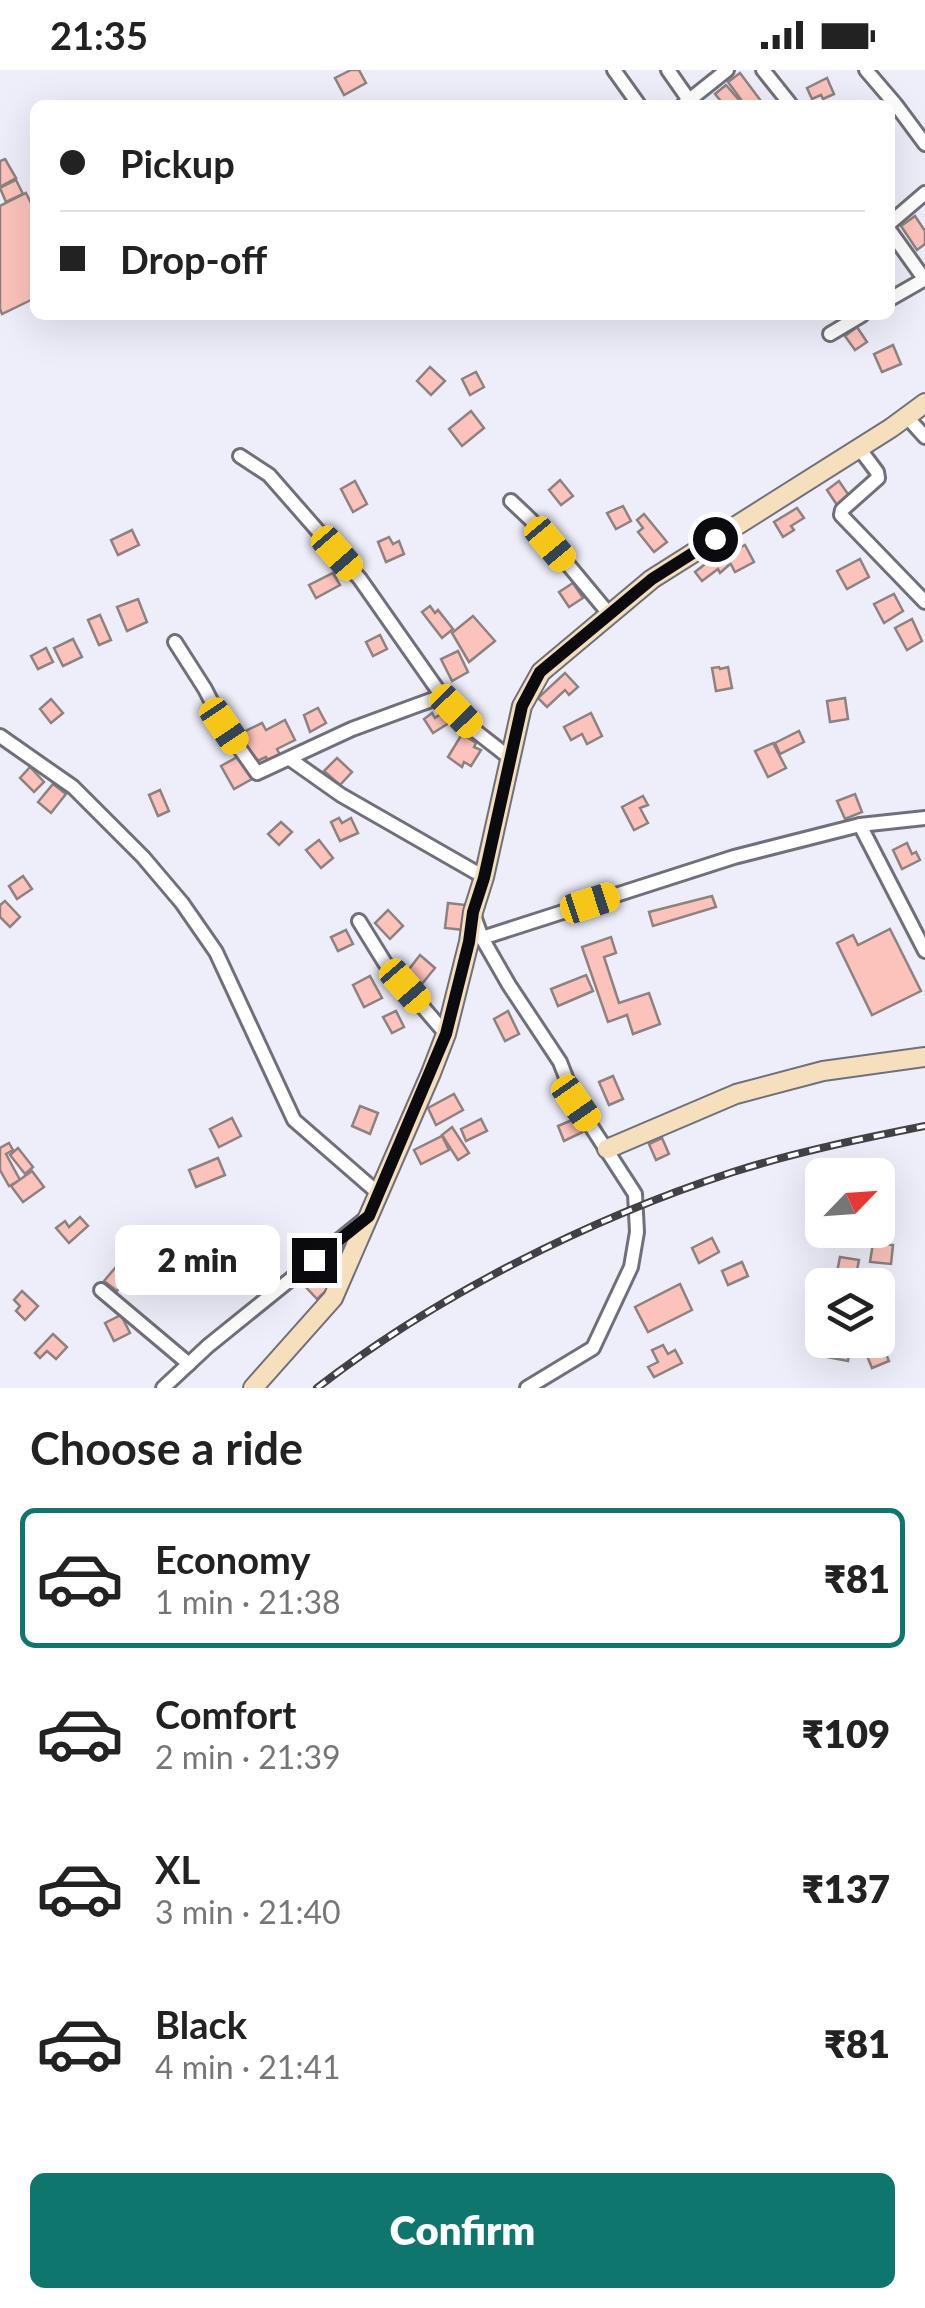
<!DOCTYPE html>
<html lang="en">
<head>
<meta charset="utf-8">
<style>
	body { margin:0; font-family:Lato,sans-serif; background:#f2f2f2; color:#222; height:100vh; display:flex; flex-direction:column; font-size:38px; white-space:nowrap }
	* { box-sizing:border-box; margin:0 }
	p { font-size:32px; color:#767676 }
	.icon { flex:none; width:55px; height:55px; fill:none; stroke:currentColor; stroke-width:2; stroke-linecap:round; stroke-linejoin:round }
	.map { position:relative; height:1318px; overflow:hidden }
	.sheet { display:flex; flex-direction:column; background:#fff; flex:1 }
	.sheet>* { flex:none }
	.banner { position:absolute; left:30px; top:30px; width:865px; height:220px; border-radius:15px; box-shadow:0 10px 40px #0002; display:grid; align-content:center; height:220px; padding:0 30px; background:#fff }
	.needle { width:65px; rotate:65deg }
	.tools { position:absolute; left:805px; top:1088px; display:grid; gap:20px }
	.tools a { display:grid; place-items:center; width:90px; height:90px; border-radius:15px; background:#fff; box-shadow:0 10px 40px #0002; font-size:50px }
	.end { position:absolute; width:45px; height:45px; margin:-22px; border:12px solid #0b0b0f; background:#fff; box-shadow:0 0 0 5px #fff }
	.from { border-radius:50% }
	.bubble { position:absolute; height:70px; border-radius:15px; background:#fff; box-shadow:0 10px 40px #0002; font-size:32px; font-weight:800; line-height:70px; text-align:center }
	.car { position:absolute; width:30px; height:60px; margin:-30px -15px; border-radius:12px; box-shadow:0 0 8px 2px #0007; background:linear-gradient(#f5c518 24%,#345 0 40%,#f5c518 0 76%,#345 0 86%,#f5c518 0) }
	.banner b { display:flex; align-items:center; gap:35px; height:95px; font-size:38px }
	.banner b+b { border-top:2px solid #e0e0e0 }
	.banner i { width:25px; height:25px; background:#222 }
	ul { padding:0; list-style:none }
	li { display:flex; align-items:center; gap:30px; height:140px; margin:0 20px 15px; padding:0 10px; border:5px solid transparent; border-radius:15px }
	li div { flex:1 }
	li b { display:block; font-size:38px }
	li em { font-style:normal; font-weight:800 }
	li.current { border-color:#0f766e }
	li>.icon { width:90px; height:90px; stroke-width:1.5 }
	h2 { padding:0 30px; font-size:45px; line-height:120px }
	.cta { display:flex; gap:20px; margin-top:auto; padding:20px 30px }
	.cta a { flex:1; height:115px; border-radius:15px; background:#0f766e; color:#fff; font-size:40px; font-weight:800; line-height:115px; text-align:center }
	.status { display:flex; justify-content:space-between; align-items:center; height:70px; padding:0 50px; background:#fff; direction:ltr }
	.status svg { height:28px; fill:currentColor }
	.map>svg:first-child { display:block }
</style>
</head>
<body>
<div class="status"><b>21:35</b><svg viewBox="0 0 49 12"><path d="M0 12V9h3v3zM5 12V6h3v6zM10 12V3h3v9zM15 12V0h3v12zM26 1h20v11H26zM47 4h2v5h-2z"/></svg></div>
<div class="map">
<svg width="925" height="1318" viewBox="0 0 925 1318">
	<rect width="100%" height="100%" fill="#eeeefa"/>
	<g fill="#fbc3bc" stroke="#8e8280" stroke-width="2.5">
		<polygon points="351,0 359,0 366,13 344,25 335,8"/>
		<polygon points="740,3 764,35 745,35 728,12"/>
		<polygon points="827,8 834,24 823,29 821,25 812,29 807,18"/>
		<polygon points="726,15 739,30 732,35 724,35 715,24"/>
		<polygon points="5,89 16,108 0,117 0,91"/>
		<polygon points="16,110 23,124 6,132 0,118"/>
		<polygon points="26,123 35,141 35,228 2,244 0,239 0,136"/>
		<polygon points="915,146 925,161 925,174 917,180 901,156"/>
		<polygon points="857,257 867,272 855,280 845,266"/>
		<polygon points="893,275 901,294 882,302 874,284"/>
		<polygon points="430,297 445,311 431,325 417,311"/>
		<polygon points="476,302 484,317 470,325 462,309"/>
		<polygon points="471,341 484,358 462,376 449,359"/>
		<polygon points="560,410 573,426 561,435 549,420"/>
		<polygon points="355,411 367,434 353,442 341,419"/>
		<polygon points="839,411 850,427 837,435 827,420"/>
		<polygon points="623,436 631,451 616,459 607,443"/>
		<polygon points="797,438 804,448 791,456 794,460 783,467 774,452"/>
		<polygon points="644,444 667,472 654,482 638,462 643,458 637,450"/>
		<polygon points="132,460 139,475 118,485 111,470"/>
		<polygon points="389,467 393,474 399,471 404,484 386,492 378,472"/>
		<polygon points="745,475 754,492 735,502 726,485"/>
		<polygon points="719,483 729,495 720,503 718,499 702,511 695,502"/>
		<polygon points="860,489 869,507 847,519 837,501"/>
		<polygon points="333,503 340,515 316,528 309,515"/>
		<polygon points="573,513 583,528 569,537 559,522"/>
		<polygon points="894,524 903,541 884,553 874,534"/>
		<polygon points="138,529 147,552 127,561 117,537"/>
		<polygon points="430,536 435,543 438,540 453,559 442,568 422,542"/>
		<polygon points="100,545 111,570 99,575 88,550"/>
		<polygon points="473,546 495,571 469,592 452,563"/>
		<polygon points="912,549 922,571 907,580 895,558"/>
		<polygon points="380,565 387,579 373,586 366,572"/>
		<polygon points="73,569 82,587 63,596 54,578"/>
		<polygon points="46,578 53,592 38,599 31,586"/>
		<polygon points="458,581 468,602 452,611 441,589"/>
		<polygon points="719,597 720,599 728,597 732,618 716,621 712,598"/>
		<polygon points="565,603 578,617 569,625 565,620 547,637 538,628"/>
		<polygon points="845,628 848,649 830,652 827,631"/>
		<polygon points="51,629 63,643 51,653 40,639"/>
		<polygon points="318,638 326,653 310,662 304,645"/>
		<polygon points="432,643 435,648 442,643 449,653 433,663 424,649"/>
		<polygon points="591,643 602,666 587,674 582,664 571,670 564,657"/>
		<polygon points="285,650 295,670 277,679 280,685 268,691 266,687 255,692 241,663 262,653 266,660"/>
		<polygon points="799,661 804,672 780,684 775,673"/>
		<polygon points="462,664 476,673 474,677 481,680 471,696 464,692 462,697 448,687"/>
		<polygon points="773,673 786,698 768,707 755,681"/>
		<polygon points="239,686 252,709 234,719 221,696"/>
		<polygon points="337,688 352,702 340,715 324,701"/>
		<polygon points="30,697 44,712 34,722 20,708"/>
		<polygon points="53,714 66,724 51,743 38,732"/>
		<polygon points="160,720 169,741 158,746 149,725"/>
		<polygon points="855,724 862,742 845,749 837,731"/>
		<polygon points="643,726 648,735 640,738 648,753 634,760 622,737"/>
		<polygon points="339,748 342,753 351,748 358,763 340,771 331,752"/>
		<polygon points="281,752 292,762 279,775 268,764"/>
		<polygon points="319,770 333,788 321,798 306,780"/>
		<polygon points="907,773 912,784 916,782 920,790 902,799 893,780"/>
		<polygon points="23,806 32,819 17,829 9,816"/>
		<polygon points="712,826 716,837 653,856 649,842"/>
		<polygon points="5,831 20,847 10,857 0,847 0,835"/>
		<polygon points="448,833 466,835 464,860 445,858"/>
		<polygon points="388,840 403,856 390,869 375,853"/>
		<polygon points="890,859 921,921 872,945 837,873 853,865 858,875"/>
		<polygon points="346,860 353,874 338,881 331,867"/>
		<polygon points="611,867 616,883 604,887 619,933 649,923 660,954 633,964 627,945 608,952 582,877"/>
		<polygon points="420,885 435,898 421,915 406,903"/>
		<polygon points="586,905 593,921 558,936 551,919"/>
		<polygon points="370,906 382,928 364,937 353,915"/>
		<polygon points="396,941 404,957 392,963 383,947"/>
		<polygon points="508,941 519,964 505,971 494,949"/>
		<polygon points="613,1006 623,1029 609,1035 599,1012"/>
		<polygon points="454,1024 463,1040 436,1055 428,1038"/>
		<polygon points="360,1036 378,1043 370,1064 352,1056"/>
		<polygon points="232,1048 241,1066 219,1077 210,1059"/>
		<polygon points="577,1048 583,1062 564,1071 558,1056"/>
		<polygon points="481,1049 487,1061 466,1071 461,1059"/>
		<polygon points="452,1057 469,1083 458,1090 442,1065"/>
		<polygon points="442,1066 449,1080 421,1094 414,1080"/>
		<polygon points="662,1068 669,1084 656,1090 649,1074"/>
		<polygon points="9,1073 13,1080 6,1084 20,1110 9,1116 0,1100 0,1078"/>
		<polygon points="18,1078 33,1097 25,1104 10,1085"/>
		<polygon points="218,1088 225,1105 196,1117 189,1100"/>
		<polygon points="32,1101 44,1117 23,1132 11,1116"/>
		<polygon points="80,1147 88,1156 69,1173 56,1158 65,1151 69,1157"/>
		<polygon points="712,1168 719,1182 699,1193 692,1178"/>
		<polygon points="873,1173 893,1175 891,1194 870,1192"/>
		<polygon points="840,1187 859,1190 856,1205 837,1202"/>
		<polygon points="742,1192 748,1206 728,1215 722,1201"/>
		<polygon points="115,1198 127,1209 117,1221 104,1211"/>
		<polygon points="314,1203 328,1219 317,1229 303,1214"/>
		<polygon points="680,1214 692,1240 648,1262 635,1237"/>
		<polygon points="22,1221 38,1236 25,1250 16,1241 20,1236 14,1230"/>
		<polygon points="121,1245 130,1263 114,1271 105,1253"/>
		<polygon points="53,1264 67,1277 56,1289 47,1281 40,1288 35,1283"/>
		<polygon points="829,1274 850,1278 848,1291 827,1287"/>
		<polygon points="882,1274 889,1291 872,1298 865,1281"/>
		<polygon points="663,1275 668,1284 675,1280 682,1293 654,1307 648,1297 658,1292 652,1280"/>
	</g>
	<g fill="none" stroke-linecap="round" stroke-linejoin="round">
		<defs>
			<g id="street">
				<polyline points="614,0 639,35"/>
				<polyline points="668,0 689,30"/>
				<polyline points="763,0 791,35"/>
				<polyline points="866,0 896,35 925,74"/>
				<polyline points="683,35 727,0"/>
				<polyline points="890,153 925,123"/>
				<polyline points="890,161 925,210"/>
				<polyline points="890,229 925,209"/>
				<polyline points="830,264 862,245"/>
				<polyline points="906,346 925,367"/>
				<polyline points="859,378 877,402 878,408 842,440 841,445 925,532"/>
				<polyline points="240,386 269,405 360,509 442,626 469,656 510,688"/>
				<polyline points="511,431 531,450 610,545"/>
				<polyline points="175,572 205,619 224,656 257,703 352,659 442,626"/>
				<polyline points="0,666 73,717 143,787 182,833 216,882 294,1050 378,1123"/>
				<polyline points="290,689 341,725 484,807"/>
				<polyline points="860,755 925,881"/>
				<polyline points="474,846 482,868 509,915 560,992 576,1033 635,1124 637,1162 631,1197 593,1278 527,1318"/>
				<polyline points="359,851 385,893 446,964"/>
				<polyline points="482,868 734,787 860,755 925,748"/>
				<polyline points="101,1220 189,1294"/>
				<polyline points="163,1318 208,1276 364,1150"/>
			</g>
			<g id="secondary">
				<polyline points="607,1079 736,1024 823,1001 925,987"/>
				<polyline points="253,1318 333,1228 431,1003 446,964 469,872 473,842 484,807 522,636 541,602 652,509 891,358 925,333"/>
			</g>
		</defs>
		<use href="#street" stroke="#70707a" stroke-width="18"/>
		<use href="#secondary" stroke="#70707a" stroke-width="22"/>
		<use href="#street" stroke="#fff" stroke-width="12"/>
		<use href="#secondary" stroke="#f6dfbc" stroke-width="18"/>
		<defs>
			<path id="rail" d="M317,1318c120,-93 272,-169 416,-216 63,-20 127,-33 192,-46"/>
		</defs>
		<use href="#rail" stroke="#414147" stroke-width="8"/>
		<use href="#rail" stroke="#fff" stroke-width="4" stroke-dasharray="11" stroke-linecap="butt"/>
	</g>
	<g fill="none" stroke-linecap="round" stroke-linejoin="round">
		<polyline stroke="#0b0b0f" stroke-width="12" points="314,1190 369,1146 446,964 469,872 473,842 484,808 522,636 540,602 652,509 715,469"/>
	</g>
</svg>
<div class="tools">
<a><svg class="needle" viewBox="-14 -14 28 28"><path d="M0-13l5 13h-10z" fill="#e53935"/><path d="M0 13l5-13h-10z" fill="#767676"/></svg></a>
<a><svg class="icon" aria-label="layers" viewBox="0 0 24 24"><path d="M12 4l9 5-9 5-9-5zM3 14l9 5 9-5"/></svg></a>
</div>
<i class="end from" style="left:715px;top:469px"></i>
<i class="end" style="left:314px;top:1190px"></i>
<div class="bubble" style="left:115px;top:1155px;width:165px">2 min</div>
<i class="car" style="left:550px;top:474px;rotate:140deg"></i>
<i class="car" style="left:337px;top:483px;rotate:139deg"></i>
<i class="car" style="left:456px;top:641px;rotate:136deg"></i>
<i class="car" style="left:224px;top:656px;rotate:146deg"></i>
<i class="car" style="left:590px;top:833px;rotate:72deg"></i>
<i class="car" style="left:405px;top:916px;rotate:139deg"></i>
<i class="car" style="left:576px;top:1033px;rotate:145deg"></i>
<div class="banner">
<b><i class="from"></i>Pickup</b>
<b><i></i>Drop-off</b>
</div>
</div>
<section class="sheet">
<h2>Choose a ride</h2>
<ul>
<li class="current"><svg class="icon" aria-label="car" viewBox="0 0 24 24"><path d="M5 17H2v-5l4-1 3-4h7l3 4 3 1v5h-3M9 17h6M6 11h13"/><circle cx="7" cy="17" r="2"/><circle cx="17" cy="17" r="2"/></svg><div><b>Economy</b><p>1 min · 21:38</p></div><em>₹81</em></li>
<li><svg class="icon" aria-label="car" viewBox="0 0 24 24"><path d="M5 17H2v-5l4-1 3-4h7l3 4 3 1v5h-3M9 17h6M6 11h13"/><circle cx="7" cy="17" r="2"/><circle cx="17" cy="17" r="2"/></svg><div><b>Comfort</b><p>2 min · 21:39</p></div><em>₹109</em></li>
<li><svg class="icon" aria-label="car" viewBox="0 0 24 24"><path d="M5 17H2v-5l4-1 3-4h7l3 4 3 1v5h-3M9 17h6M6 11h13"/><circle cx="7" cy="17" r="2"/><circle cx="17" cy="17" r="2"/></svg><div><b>XL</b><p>3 min · 21:40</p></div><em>₹137</em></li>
<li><svg class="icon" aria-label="car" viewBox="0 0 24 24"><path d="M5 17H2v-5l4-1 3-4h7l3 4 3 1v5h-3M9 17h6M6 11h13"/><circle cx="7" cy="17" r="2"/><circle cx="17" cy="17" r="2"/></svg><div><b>Black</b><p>4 min · 21:41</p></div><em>₹81</em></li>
</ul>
<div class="cta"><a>Confirm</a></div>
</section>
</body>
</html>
